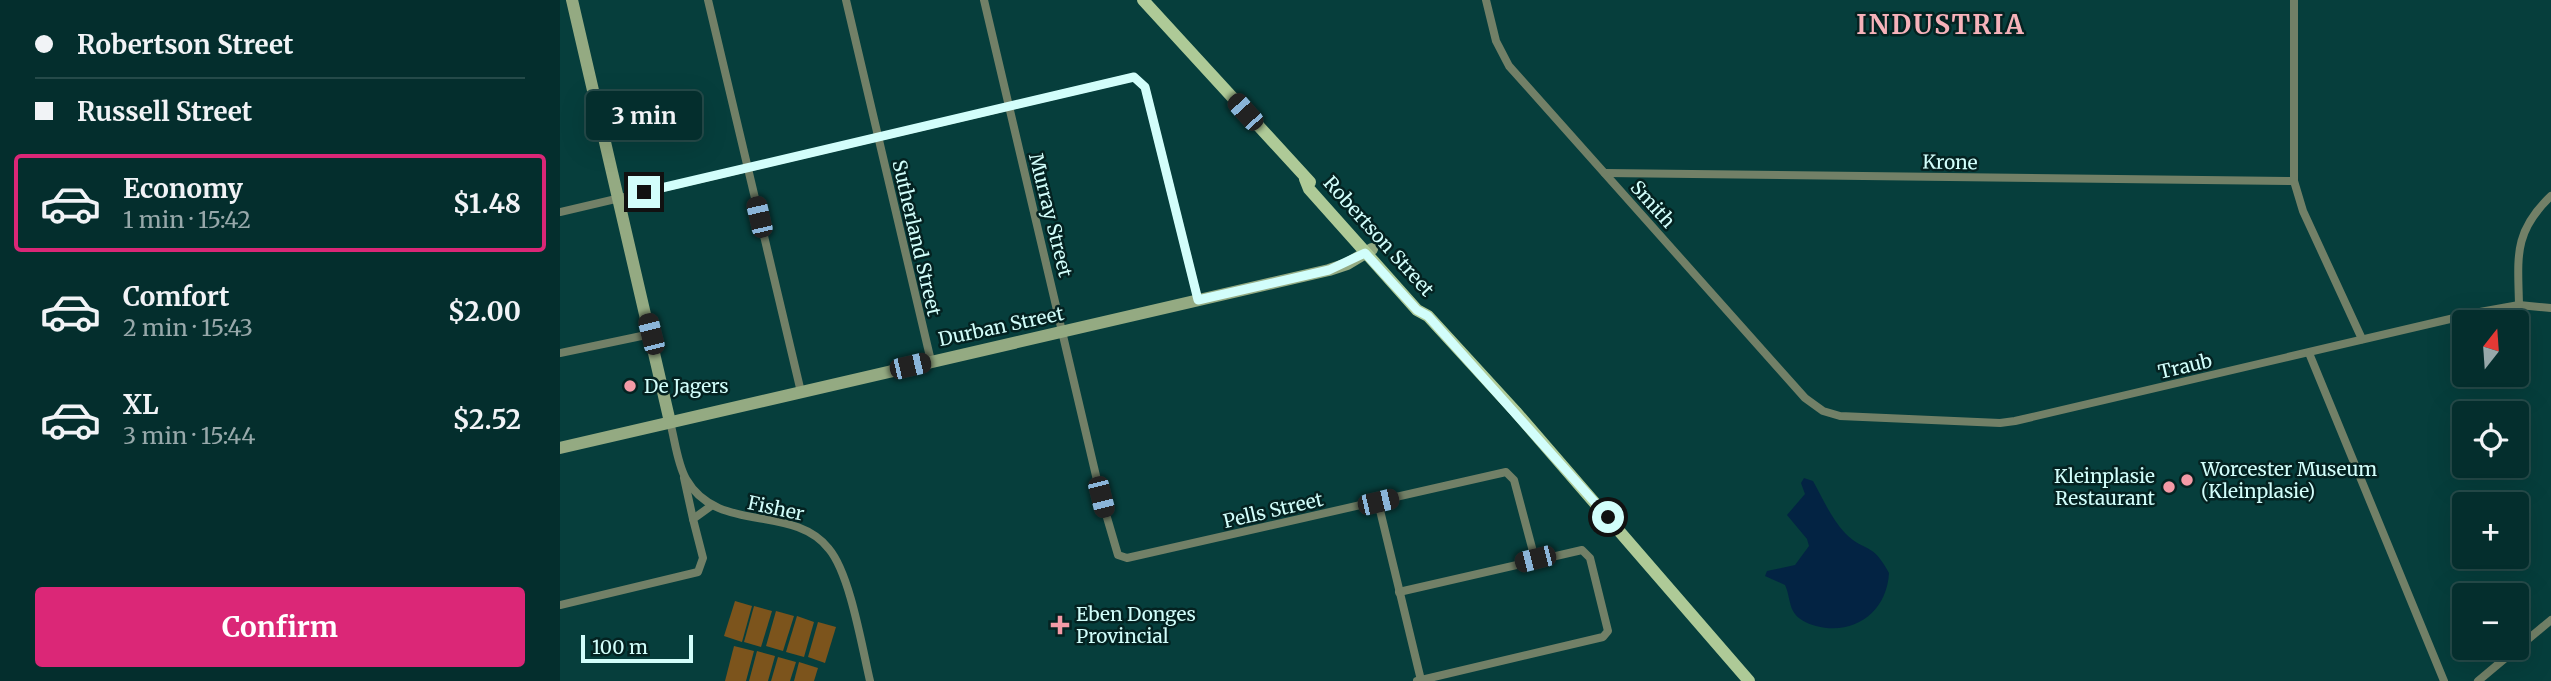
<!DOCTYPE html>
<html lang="en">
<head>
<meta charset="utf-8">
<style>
	body { margin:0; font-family:Merriweather,serif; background:#0d3635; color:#f1f3f6; height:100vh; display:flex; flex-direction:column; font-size:26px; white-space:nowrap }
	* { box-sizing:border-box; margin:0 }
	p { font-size:23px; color:#97a8aa }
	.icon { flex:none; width:38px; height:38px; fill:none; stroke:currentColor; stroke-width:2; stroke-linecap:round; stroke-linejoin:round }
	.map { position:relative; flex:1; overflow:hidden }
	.sheet { display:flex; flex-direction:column; background:#042e2d; width:560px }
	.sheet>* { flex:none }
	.hud { display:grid; align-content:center; height:154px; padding:0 35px; background:#042e2d }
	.needle { width:46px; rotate:17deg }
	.controls { position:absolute; left:1892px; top:310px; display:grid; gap:14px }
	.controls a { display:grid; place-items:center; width:77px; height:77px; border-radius:7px; background:#042e2d; box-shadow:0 7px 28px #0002,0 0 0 2px #254a49; font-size:35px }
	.scale { position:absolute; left:21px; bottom:18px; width:112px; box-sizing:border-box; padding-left:7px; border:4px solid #d2fefb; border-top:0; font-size:19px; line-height:24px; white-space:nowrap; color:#d2fefb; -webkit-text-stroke:5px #042221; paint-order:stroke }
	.end { position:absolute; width:32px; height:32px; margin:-16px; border:9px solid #d2fefb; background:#111; box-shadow:0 0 0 4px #111 }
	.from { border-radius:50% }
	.bubble { position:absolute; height:49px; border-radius:7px; background:#042e2d; box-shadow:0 7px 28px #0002,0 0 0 2px #254a49; font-size:23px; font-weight:700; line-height:49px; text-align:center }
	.car { position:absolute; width:21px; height:42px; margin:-21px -10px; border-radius:9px; box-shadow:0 0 5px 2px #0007; background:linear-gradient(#222 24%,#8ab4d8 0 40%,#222 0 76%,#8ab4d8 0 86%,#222 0) }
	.hud b { display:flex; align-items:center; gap:24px; height:66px; font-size:26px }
	.hud b+b { border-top:2px solid #254a49 }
	.hud i { width:18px; height:18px; background:#f1f3f6 }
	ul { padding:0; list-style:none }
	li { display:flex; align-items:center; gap:21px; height:98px; margin:0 14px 10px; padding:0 21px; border:4px solid transparent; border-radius:7px }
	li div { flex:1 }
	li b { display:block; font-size:26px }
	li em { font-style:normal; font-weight:700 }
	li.current { border-color:#db2777 }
	li>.icon { width:63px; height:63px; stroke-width:1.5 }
	.cta { display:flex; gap:14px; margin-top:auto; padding:14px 35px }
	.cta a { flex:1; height:80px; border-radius:7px; background:#db2777; color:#fff; font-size:28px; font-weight:700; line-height:80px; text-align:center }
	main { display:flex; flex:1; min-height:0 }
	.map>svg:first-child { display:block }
</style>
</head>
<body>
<main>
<section class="sheet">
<div class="hud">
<b><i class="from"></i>Robertson Street</b>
<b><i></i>Russell Street</b>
</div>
<ul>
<li class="current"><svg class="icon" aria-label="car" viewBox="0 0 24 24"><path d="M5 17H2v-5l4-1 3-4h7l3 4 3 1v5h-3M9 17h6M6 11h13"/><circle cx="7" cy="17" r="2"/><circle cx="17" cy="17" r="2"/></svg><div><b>Economy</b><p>1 min · 15:42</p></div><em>$1.48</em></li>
<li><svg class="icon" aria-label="car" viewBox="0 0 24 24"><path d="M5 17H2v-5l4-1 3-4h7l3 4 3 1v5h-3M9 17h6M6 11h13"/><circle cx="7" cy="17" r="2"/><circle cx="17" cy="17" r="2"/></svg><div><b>Comfort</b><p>2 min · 15:43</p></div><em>$2.00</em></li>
<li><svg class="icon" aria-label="car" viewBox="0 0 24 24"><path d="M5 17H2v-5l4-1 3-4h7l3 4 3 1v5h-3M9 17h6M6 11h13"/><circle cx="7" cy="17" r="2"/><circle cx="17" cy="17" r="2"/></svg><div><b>XL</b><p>3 min · 15:44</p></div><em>$2.52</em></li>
</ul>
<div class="cta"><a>Confirm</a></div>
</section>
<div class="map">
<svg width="1991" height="681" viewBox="0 0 1991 681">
	<rect width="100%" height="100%" fill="#063e3c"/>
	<g fill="#7c541c">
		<polygon points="175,601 192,606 182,642 164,636"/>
		<polygon points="194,606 212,611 201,647 184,642"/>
		<polygon points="216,611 234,616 223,651 206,646"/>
		<polygon points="237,616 254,622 244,657 226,652"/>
		<polygon points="258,622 276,627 265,663 248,657"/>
		<polygon points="174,646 194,651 186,681 165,681"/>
		<polygon points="197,651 215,656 208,681 189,681"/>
		<polygon points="218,657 236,662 230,681 211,681"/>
		<polygon points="239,662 258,668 254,681 234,681"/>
	</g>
	<path fill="#032343" d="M1244,478l9,3c10,18 18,37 32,52 20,20 27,8 44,40 -2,39 -35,63 -73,53 -8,-2 -19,-7 -23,-15 -4,-7 -4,-18 -8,-26l-20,-9 2,-5 28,-6 14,-19 -2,-7 -20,-24 18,-21 -4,-11z"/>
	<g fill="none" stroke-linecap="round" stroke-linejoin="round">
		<g stroke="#728067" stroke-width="8">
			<polyline points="148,0 241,392"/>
			<polyline points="286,0 371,361"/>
			<polyline points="424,0 541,497 558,555 567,558 946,472 954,480 975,559"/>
			<polyline points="926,0 936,41 949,66 1245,398 1263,411 1280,416 1440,423 1455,421 1920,312 1959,305 1991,308"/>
			<polyline points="1734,0 1734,181 1743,211 1802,339"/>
			<polyline points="1045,173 1734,181"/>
			<polyline points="0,212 574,77 585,87 638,300"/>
			<path d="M1959,305c-1,-48 -6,-73 32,-109"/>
			<polyline points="0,353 91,334"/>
			<polyline points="1749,353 1884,681"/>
			<path d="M110,422c5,18 7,41 16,57 32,56 107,24 143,70 21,25 33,98 41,132"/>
			<polyline points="124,478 133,519"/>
			<polyline points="818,502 861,680"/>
			<polyline points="839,592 1022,550 1030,558 1048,631 1043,637 857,681"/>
			<polyline points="0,605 138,572 143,558 133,519 151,506"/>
			<polyline points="1918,681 1991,620"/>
		</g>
		<g stroke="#94aa82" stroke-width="12">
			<polyline points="12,0 110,422"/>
			<polyline points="0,448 769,270 787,264 812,249"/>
		</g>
		<g stroke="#aeca97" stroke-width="12">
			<polyline points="583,0 750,182"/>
			<polyline points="745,179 749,189 857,310 868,316 956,412 1189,681"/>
		</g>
	</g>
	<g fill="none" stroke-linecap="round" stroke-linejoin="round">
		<polyline stroke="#d2fefb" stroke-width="9" points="84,192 574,77 585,87 638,300 769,270 805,253 857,310 868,316 1048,517"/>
	</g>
	<g fill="#f49aa6" stroke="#042221" stroke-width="2.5">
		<circle cx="70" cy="386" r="7"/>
		<circle cx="1627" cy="480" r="7"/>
		<circle cx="1609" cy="487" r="7"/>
		<path d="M496.5 614.5h7v7h7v7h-7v7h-7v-7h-7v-7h7z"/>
	</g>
	<g text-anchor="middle" stroke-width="5" stroke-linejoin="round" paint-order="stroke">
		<g font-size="19" fill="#d2fefb" stroke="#042221">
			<text transform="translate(1390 162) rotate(1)" y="7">Krone</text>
			<text transform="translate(1093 204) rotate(48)" y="7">Smith</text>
			<text transform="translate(491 215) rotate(76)" y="7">Murray Street</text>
			<text transform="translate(819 236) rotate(48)" y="7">Robertson Street</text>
			<text transform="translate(357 238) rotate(77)" y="7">Sutherland Street</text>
			<text transform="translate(441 326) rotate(-12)" y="7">Durban Street</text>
			<text transform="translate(1625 366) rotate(-13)" y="7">Traub</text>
			<text transform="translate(216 508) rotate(12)" y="7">Fisher</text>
			<text transform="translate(713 510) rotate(-13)" y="7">Pells Street</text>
		</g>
		<g font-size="19" fill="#d2fefb" stroke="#042221" text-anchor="start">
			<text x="84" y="393">De Jagers</text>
			<text x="1641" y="476">Worcester Museum<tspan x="1641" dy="22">(Kleinplasie)</tspan></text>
			<text x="1595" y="483" text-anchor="end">Kleinplasie<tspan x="1595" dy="22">Restaurant</tspan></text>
			<text x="516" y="621">Eben Donges<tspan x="516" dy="22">Provincial</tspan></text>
		</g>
		<g font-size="26" font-weight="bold" letter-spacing="2" fill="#f6b2ba" stroke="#042221">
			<text x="1381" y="34">INDUSTRIA</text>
		</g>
	</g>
</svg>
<div class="controls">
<a><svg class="needle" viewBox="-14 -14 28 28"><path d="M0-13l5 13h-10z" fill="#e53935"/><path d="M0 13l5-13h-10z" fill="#97a8aa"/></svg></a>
<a><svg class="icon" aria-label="locate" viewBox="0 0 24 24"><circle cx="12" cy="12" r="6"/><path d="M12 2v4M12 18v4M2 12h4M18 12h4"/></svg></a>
<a>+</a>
<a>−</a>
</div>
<div class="scale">100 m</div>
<i class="end from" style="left:1048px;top:517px"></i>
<i class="end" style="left:84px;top:192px"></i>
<div class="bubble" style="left:26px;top:91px;width:116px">3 min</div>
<i class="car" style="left:685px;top:112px;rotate:318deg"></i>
<i class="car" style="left:199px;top:217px;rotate:347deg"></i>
<i class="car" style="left:91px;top:334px;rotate:346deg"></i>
<i class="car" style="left:350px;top:366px;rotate:77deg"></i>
<i class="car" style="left:541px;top:497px;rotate:166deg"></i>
<i class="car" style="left:818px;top:502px;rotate:77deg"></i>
<i class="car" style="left:975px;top:559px;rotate:256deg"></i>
</div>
</main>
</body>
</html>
